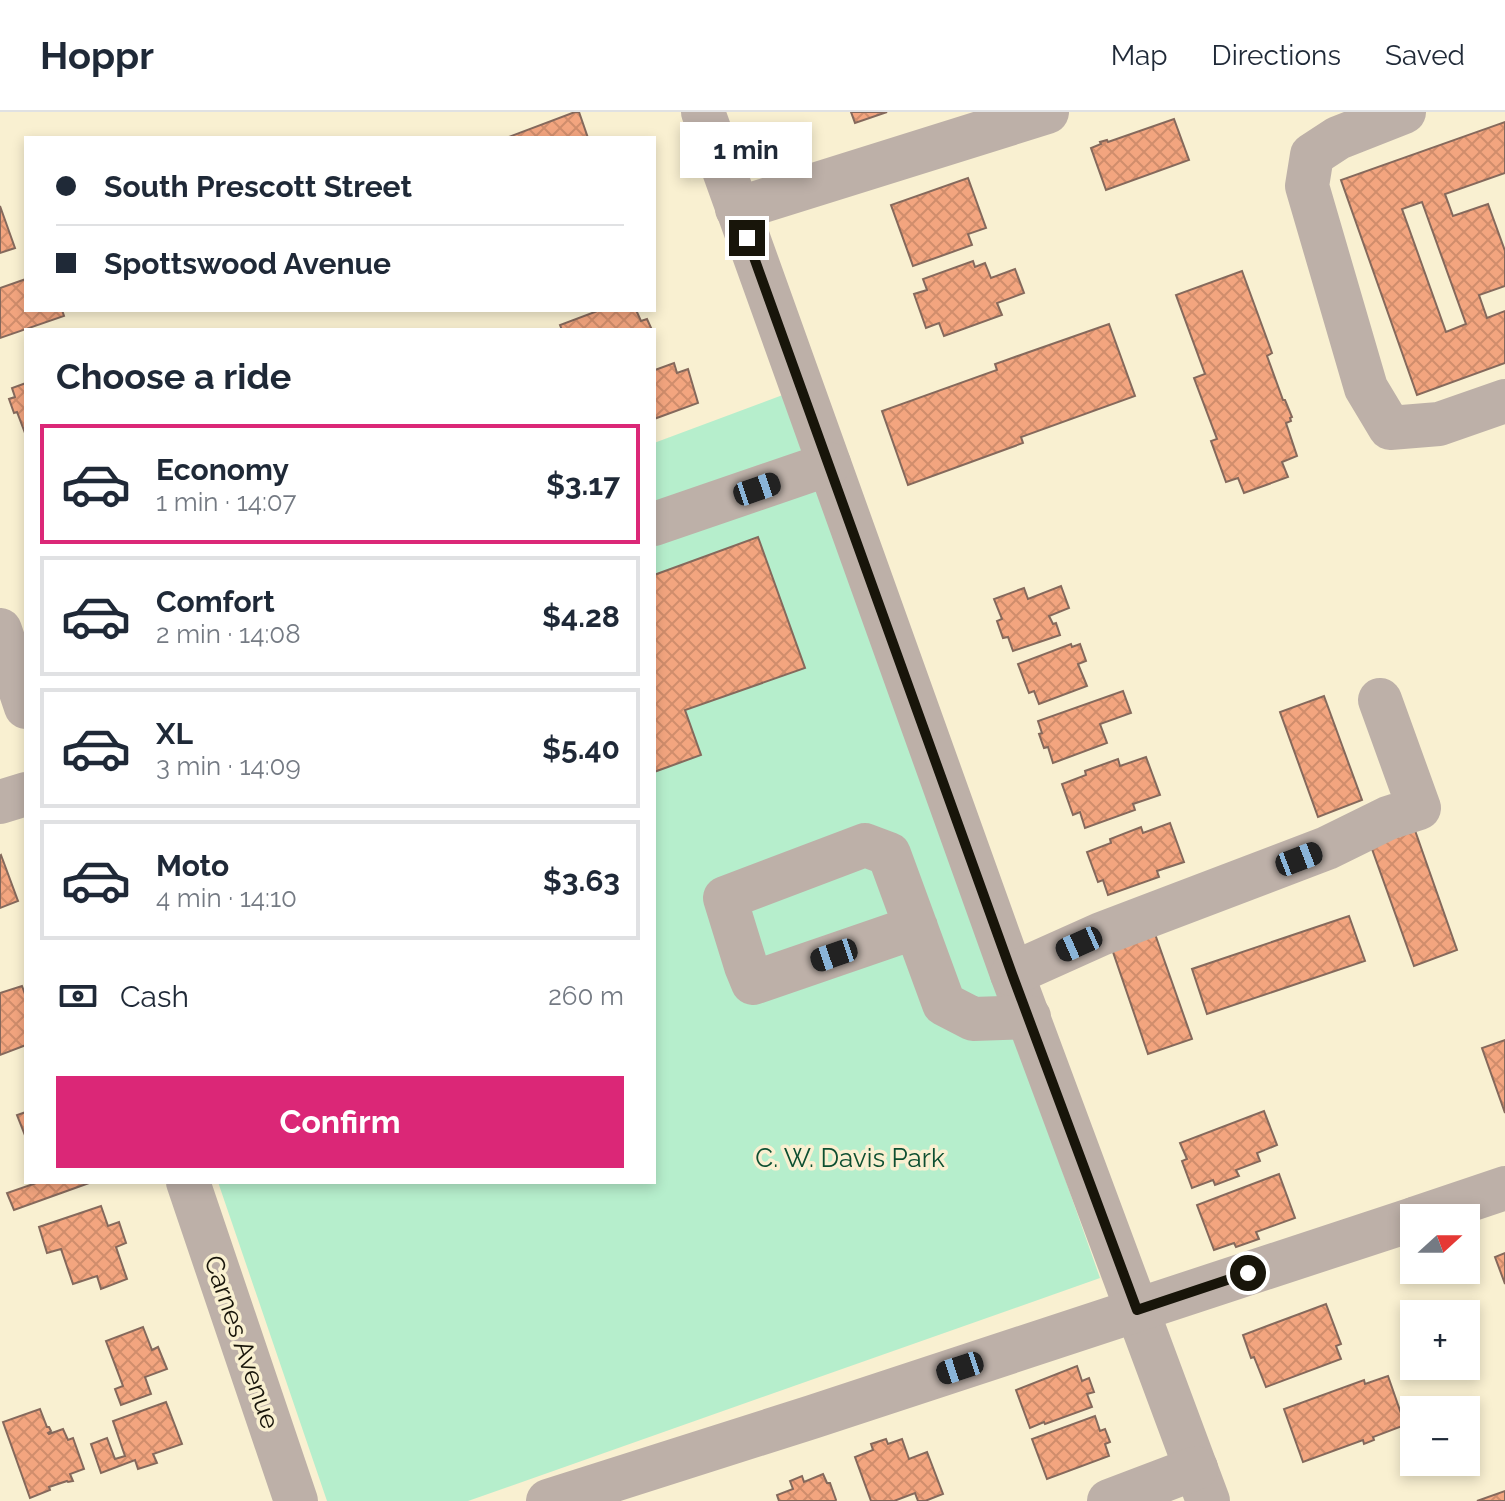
<!DOCTYPE html>
<html lang="en">
<head>
<meta charset="utf-8">
<style>
	body { margin:0; font-family:Raleway,sans-serif; background:#f2f2f3; color:#1f2937; height:100vh; display:flex; flex-direction:column; font-size:30px; white-space:nowrap }
	* { box-sizing:border-box; margin:0 }
	p { font-size:26px; color:#747a83 }
	.icon { flex:none; width:44px; height:44px; fill:none; stroke:currentColor; stroke-width:2; stroke-linecap:round; stroke-linejoin:round }
	.map { position:relative; flex:1; overflow:hidden }
	.sheet { position:absolute; left:24px; top:216px; width:632px; height:856px; display:flex; flex-direction:column; background:#fff; border-radius:0px; box-shadow:0 4px 12px #0003 }
	.sheet>* { flex:none }
	.banner { position:absolute; left:24px; top:24px; width:632px; height:176px; border-radius:0px; box-shadow:0 4px 12px #0003; display:grid; align-content:center; height:176px; padding:0 32px; background:#fff }
	.needle { width:52px; rotate:69deg }
	.controls { position:absolute; left:1400px; top:1092px; display:grid; gap:16px }
	.controls a { display:grid; place-items:center; width:80px; height:80px; border-radius:0px; background:#fff; box-shadow:0 4px 12px #0003; font-size:40px }
	.end { position:absolute; width:36px; height:36px; margin:-18px; border:10px solid #18150a; background:#fff; box-shadow:0 0 0 4px #fff }
	.from { border-radius:50% }
	.bubble { position:absolute; height:56px; border-radius:0px; background:#fff; box-shadow:0 4px 12px #0003; font-size:26px; font-weight:700; line-height:56px; text-align:center }
	.car { position:absolute; width:24px; height:48px; margin:-24px -12px; border-radius:10px; box-shadow:0 0 6px 2px #0007; background:linear-gradient(#222 24%,#8ab4d8 0 40%,#222 0 76%,#8ab4d8 0 86%,#222 0) }
	.banner b { display:flex; align-items:center; gap:28px; height:76px; font-size:30px }
	.banner b+b { border-top:2px solid #e0e1e3 }
	.banner i { width:20px; height:20px; background:#1f2937 }
	ul { padding:0; list-style:none }
	li { display:flex; align-items:center; gap:24px; height:120px; margin:0 16px 12px; padding:0 16px; border:4px solid #e0e1e3; border-radius:0px }
	li div { flex:1 }
	li b { display:block; font-size:30px }
	li em { font-style:normal; font-weight:700 }
	li.active { border-color:#db2777 }
	li>.icon { width:72px; height:72px; stroke-width:1.5 }
	h2 { padding:0 32px; font-size:36px; line-height:96px }
	.pay { display:flex; align-items:center; gap:20px; height:88px; padding:0 32px; font-size:30px }
	.pay p { margin-inline-start:auto }
	.button { display:flex; gap:16px; margin-top:auto; padding:16px 32px }
	.button a { flex:1; height:92px; border-radius:0px; background:#db2777; color:#fff; font-size:32px; font-weight:700; line-height:92px; text-align:center }
	header { display:flex; align-items:center; gap:48px; box-sizing:border-box; height:112px; padding:0 40px; background:#fff; border-bottom:2px solid #e0e1e3 }
	header strong { font-size:38px }
	nav { display:flex; gap:44px; margin-inline-start:auto; font-size:28px }
	.map>svg:first-child { display:block }
</style>
</head>
<body>
<header>
<strong>Hoppr</strong>
<nav><a>Map</a><a>Directions</a><a>Saved</a></nav>
</header>
<div class="map">
<svg width="1505" height="1389" viewBox="0 0 1505 1389">
	<defs>
		<pattern id="building-cross-hatch" width="8" height="8" patternUnits="userSpaceOnUse" patternTransform="scale(2)"><rect width="8" height="8" fill="#f3a57f"/><path d="M0 0l8 8M0 8l8-8" fill="none" stroke="#d08d6c"/></pattern>
	</defs>
	<rect width="100%" height="100%" fill="#f9f0d1"/>
	<polygon fill="#b6eecc" points="788,281 1100,1166 468,1389 327,1389 218,1070 654,1070 654,331"/>
	<g fill="url(#building-cross-hatch)" stroke="#85695c" stroke-width="2" fill-rule="evenodd">
		<polygon points="575,0 579,0 588,26 506,26"/>
		<polygon points="851,0 887,0 855,11"/>
		<polygon points="1174,7 1189,48 1106,78 1091,36 1101,32 1100,30 1107,28 1108,30"/>
		<path d="M1505,10v51l-60,21 8,22 35,-12 17,47v35l-26,9 8,23 18,-7v52l-88,32 -76,-215zM1422,90l44,122 -20,8 -44,-123z"/>
		<polygon points="968,66 986,116 968,122 972,133 913,154 891,93"/>
		<polygon points="0,94 15,136 0,141"/>
		<polygon points="973,149 975,155 985,151 991,166 1015,157 1024,181 997,191 1002,203 944,224 939,211 926,216 914,182 927,178 923,167"/>
		<polygon points="1242,159 1272,241 1267,244 1283,288 1285,288 1292,305 1290,306 1291,309 1286,311 1297,344 1282,350 1288,365 1244,381 1238,366 1226,370 1211,329 1217,327 1194,266 1205,262 1176,183"/>
		<polygon points="26,167 26,198 62,198 64,204 0,226 0,176"/>
		<polygon points="600,198 636,198 641,209 647,207 652,218 562,218 560,213"/>
		<polygon points="1109,212 1135,284 1021,325 1023,331 908,373 882,299 997,258 995,252"/>
		<polygon points="674,251 677,261 688,257 698,291 654,307 654,256 655,258"/>
		<polygon points="26,271 26,321 25,321 17,300 14,301 9,287 15,285 12,276"/>
		<polygon points="758,425 805,556 685,598 701,643 654,660 654,463"/>
		<polygon points="1061,474 1069,496 1049,504 1053,512 1056,511 1060,523 1013,539 1008,525 1003,526 997,509 1002,507 994,487 1024,476 1028,487"/>
		<polygon points="1071,532 1072,535 1080,532 1086,549 1078,552 1087,574 1039,592 1034,579 1029,581 1018,552"/>
		<polygon points="1123,579 1131,601 1100,612 1107,631 1053,651 1048,635 1044,636 1039,622 1042,621 1038,609"/>
		<polygon points="1324,584 1362,688 1318,705 1280,600"/>
		<polygon points="1146,645 1160,683 1133,692 1135,698 1085,716 1080,700 1073,703 1062,672 1086,663 1085,659 1118,647 1120,654"/>
		<polygon points="1411,707 1457,838 1414,854 1367,723"/>
		<polygon points="1170,711 1184,750 1157,759 1159,765 1108,783 1103,768 1098,770 1087,740 1111,731 1110,727 1141,715 1143,721"/>
		<polygon points="1,743 18,789 0,796 0,744"/>
		<polygon points="1349,804 1365,849 1207,902 1192,857"/>
		<polygon points="1155,822 1192,927 1148,942 1112,837"/>
		<polygon points="22,874 26,885 26,933 0,943 0,881"/>
		<polygon points="1505,928 1505,1001 1482,936"/>
		<polygon points="1264,999 1277,1033 1257,1041 1260,1049 1236,1058 1239,1064 1215,1073 1213,1068 1192,1076 1182,1049 1187,1047 1180,1031"/>
		<polygon points="26,1000 26,1026 17,1003"/>
		<polygon points="1279,1062 1295,1106 1256,1120 1259,1127 1236,1135 1234,1131 1214,1138 1197,1093"/>
		<polygon points="39,1070 88,1070 89,1071 14,1098 7,1081"/>
		<polygon points="101,1094 108,1114 119,1110 126,1131 116,1135 127,1167 101,1177 97,1164 73,1172 61,1137 47,1141 39,1115"/>
		<polygon points="1505,1141 1505,1172 1495,1145"/>
		<polygon points="1326,1192 1341,1232 1336,1234 1341,1247 1266,1275 1254,1245 1251,1246 1243,1223"/>
		<polygon points="143,1215 152,1238 158,1235 167,1257 145,1265 151,1282 121,1293 115,1277 123,1274 106,1229"/>
		<polygon points="1077,1254 1082,1269 1089,1266 1094,1280 1087,1282 1092,1295 1045,1312 1044,1310 1030,1316 1016,1278"/>
		<polygon points="1388,1264 1405,1313 1373,1325 1374,1328 1364,1332 1363,1328 1303,1350 1284,1297 1364,1268 1365,1272"/>
		<polygon points="166,1290 182,1332 153,1342 157,1351 138,1357 135,1348 101,1361 91,1332 107,1326 115,1347 125,1344 113,1309"/>
		<polygon points="40,1297 47,1315 49,1315 51,1319 48,1321 49,1322 63,1317 68,1328 73,1326 84,1357 70,1362 73,1369 68,1370 67,1369 49,1375 50,1378 30,1386 3,1310"/>
		<polygon points="1095,1304 1100,1319 1105,1317 1110,1330 1105,1332 1109,1344 1047,1367 1032,1327"/>
		<polygon points="886,1327 888,1332 902,1327 909,1347 927,1340 943,1382 925,1389 918,1389 915,1381 894,1389 871,1389 855,1345 873,1338 871,1332"/>
		<polygon points="823,1362 827,1371 830,1371 836,1388 835,1389 779,1389 777,1383 793,1377 790,1369 802,1364 804,1370"/>
		<polygon points="1505,1379 1505,1389 1477,1389"/>
	</g>
	<g fill="none" stroke-linecap="round" stroke-linejoin="round">
		<g stroke="#bdb0a8" stroke-width="44">
			<polyline points="703,0 1012,862 1208,1389"/>
			<polyline points="1404,0 1338,26 1312,43 1307,74 1366,276 1390,316 1439,312 1505,289"/>
			<polyline points="737,97 1047,0"/>
			<polyline points="654,412 829,352"/>
			<polyline points="0,518 26,595"/>
			<polyline points="0,690 26,682"/>
			<polyline points="916,815 753,871 746,854 725,786 865,733 889,742 944,892 973,907 1029,905"/>
			<polyline points="1012,862 1101,822 1327,736 1388,706 1419,696 1380,588"/>
			<polyline points="188,1070 296,1389"/>
			<polyline points="1416,1106 1505,1076"/>
			<polyline points="548,1389 812,1305 1414,1107"/>
			<polyline points="1109,1389 1196,1356"/>
		</g>
	</g>
	<g fill="none" stroke-linecap="round" stroke-linejoin="round">
		<polyline stroke="#18150a" stroke-width="10" points="747,126 1012,862 1137,1198 1248,1161"/>
	</g>
	<g text-anchor="middle" stroke-width="7" stroke-linejoin="round" paint-order="stroke">
		<g font-size="26" fill="#0d4f31" stroke="#f9f0d1">
			<text x="850" y="1055">C. W. Davis Park</text>
		</g>
		<g font-size="26" fill="#18150a" stroke="#f9f0d1">
			<text transform="translate(242 1230) rotate(71)" y="9">Carnes Avenue</text>
		</g>
	</g>
</svg>
<div class="controls">
<a><svg class="needle" viewBox="-14 -14 28 28"><path d="M0-13l5 13h-10z" fill="#e53935"/><path d="M0 13l5-13h-10z" fill="#747a83"/></svg></a>
<a>+</a>
<a>−</a>
</div>
<i class="end from" style="left:1248px;top:1161px"></i>
<i class="end" style="left:747px;top:126px"></i>
<div class="bubble" style="left:680px;top:10px;width:132px">1 min</div>
<i class="car" style="left:757px;top:377px;rotate:71deg"></i>
<i class="car" style="left:1299px;top:747px;rotate:69deg"></i>
<i class="car" style="left:1079px;top:832px;rotate:246deg"></i>
<i class="car" style="left:834px;top:843px;rotate:251deg"></i>
<i class="car" style="left:960px;top:1256px;rotate:252deg"></i>
<div class="banner">
<b><i class="from"></i>South Prescott Street</b>
<b><i></i>Spottswood Avenue</b>
</div>
<section class="sheet">
<h2>Choose a ride</h2>
<ul>
<li class="active"><svg class="icon" aria-label="car" viewBox="0 0 24 24"><path d="M5 17H2v-5l4-1 3-4h7l3 4 3 1v5h-3M9 17h6M6 11h13"/><circle cx="7" cy="17" r="2"/><circle cx="17" cy="17" r="2"/></svg><div><b>Economy</b><p>1 min · 14:07</p></div><em>$3.17</em></li>
<li><svg class="icon" aria-label="car" viewBox="0 0 24 24"><path d="M5 17H2v-5l4-1 3-4h7l3 4 3 1v5h-3M9 17h6M6 11h13"/><circle cx="7" cy="17" r="2"/><circle cx="17" cy="17" r="2"/></svg><div><b>Comfort</b><p>2 min · 14:08</p></div><em>$4.28</em></li>
<li><svg class="icon" aria-label="car" viewBox="0 0 24 24"><path d="M5 17H2v-5l4-1 3-4h7l3 4 3 1v5h-3M9 17h6M6 11h13"/><circle cx="7" cy="17" r="2"/><circle cx="17" cy="17" r="2"/></svg><div><b>XL</b><p>3 min · 14:09</p></div><em>$5.40</em></li>
<li><svg class="icon" aria-label="car" viewBox="0 0 24 24"><path d="M5 17H2v-5l4-1 3-4h7l3 4 3 1v5h-3M9 17h6M6 11h13"/><circle cx="7" cy="17" r="2"/><circle cx="17" cy="17" r="2"/></svg><div><b>Moto</b><p>4 min · 14:10</p></div><em>$3.63</em></li>
</ul>
<div class="pay"><svg class="icon" aria-label="cash" viewBox="0 0 24 24"><path d="M3 7h18v10H3z"/><circle cx="12" cy="12" r="2"/></svg>Cash<p>260 m</p></div>
<div class="button"><a>Confirm</a></div>
</section>
</div>
</body>
</html>
